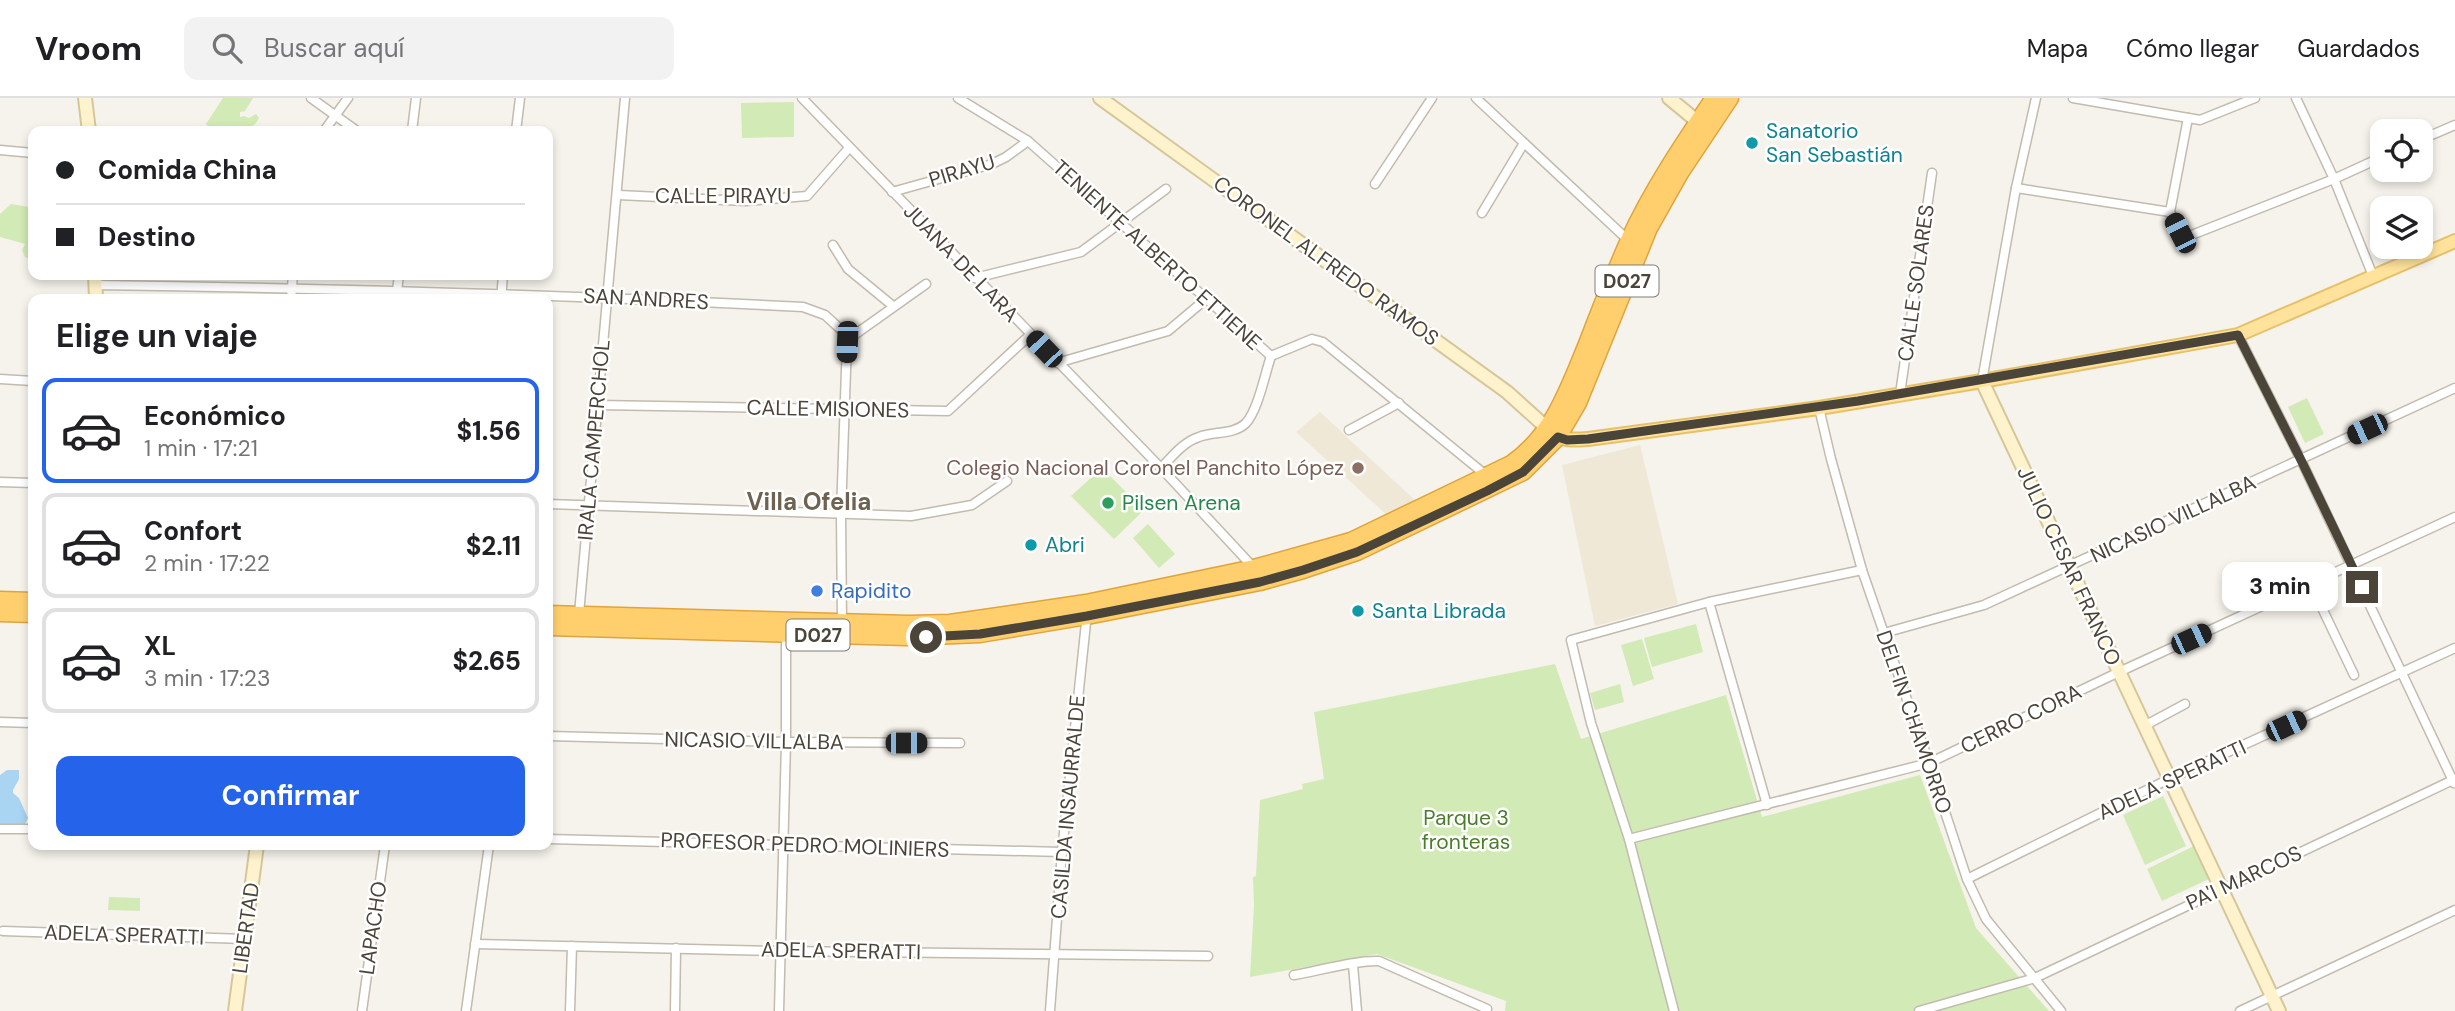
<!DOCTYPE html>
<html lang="es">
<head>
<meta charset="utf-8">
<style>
	body { margin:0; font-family:"DM Sans",sans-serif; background:#f2f2f2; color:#202124; height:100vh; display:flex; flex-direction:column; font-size:26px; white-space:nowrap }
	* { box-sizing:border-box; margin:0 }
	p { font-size:23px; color:#757577 }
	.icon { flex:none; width:38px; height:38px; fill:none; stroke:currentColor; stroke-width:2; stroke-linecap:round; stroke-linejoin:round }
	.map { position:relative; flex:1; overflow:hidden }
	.drawer { position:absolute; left:28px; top:196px; width:525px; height:556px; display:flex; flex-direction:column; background:#fff; border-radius:14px; box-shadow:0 4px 10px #0003 }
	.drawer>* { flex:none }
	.top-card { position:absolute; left:28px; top:28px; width:525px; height:154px; border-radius:14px; box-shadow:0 4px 10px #0003; display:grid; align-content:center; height:154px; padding:0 28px; background:#fff }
	.tools { position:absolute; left:2370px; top:21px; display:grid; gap:14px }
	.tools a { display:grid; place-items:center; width:63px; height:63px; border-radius:14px; background:#fff; box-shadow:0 4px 10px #0003; font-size:35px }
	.end { position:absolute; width:32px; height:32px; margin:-16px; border:9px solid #4b4439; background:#fff; box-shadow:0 0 0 4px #fff }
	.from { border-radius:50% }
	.bubble { position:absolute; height:49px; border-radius:14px; background:#fff; box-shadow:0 4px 10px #0003; font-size:23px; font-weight:700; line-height:49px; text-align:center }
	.car { position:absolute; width:21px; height:42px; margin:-21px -10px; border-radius:9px; box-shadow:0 0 5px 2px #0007; background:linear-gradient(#222 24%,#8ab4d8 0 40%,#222 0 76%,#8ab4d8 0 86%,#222 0) }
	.top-card b { display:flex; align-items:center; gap:24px; height:66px; font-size:26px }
	.top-card b+b { border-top:2px solid #e0e0e0 }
	.top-card i { width:18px; height:18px; background:#202124 }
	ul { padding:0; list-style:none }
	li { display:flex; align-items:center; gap:21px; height:105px; margin:0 14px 10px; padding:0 14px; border:4px solid #e0e0e0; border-radius:14px }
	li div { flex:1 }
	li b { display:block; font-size:26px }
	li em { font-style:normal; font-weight:700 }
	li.active { border-color:#2563eb }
	li>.icon { width:63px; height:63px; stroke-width:1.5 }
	h2 { padding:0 28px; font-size:32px; line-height:84px }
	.cta { display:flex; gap:14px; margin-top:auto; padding:14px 28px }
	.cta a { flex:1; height:80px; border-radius:14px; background:#2563eb; color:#fff; font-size:28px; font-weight:700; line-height:80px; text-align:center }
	header { display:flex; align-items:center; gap:42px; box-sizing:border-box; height:98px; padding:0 35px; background:#fff; border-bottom:2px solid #e0e0e0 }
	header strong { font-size:33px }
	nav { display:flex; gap:38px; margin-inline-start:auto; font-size:24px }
	.search { width:490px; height:63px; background:#f2f2f2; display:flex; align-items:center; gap:18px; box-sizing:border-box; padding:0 24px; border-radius:14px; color:#757577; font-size:26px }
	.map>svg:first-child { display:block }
</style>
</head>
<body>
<header>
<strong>Vroom</strong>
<div class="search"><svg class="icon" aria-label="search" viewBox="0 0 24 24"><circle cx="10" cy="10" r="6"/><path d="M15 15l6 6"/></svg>Buscar aquí</div>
<nav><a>Mapa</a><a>Cómo llegar</a><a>Guardados</a></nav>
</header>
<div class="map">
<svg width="2455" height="913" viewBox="0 0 2455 913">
	<rect width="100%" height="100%" fill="#f6f3ec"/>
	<g fill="#efe8d6">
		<polygon points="1320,314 1419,406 1388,418 1296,334"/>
		<polygon points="1640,347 1678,506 1595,528 1562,367"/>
	</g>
	<g fill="#d2eab5">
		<path d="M223,0h30l-8,13 -5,1v5l4,-1 5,2 7,-4 3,4c-9,18 -30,13 -47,13l-6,-7z"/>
		<polygon points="794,4 794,39 742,40 741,5"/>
		<polygon points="11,106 29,109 33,107 33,163 25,159 22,152 25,146 0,139 0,116"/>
		<polygon points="2307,300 2324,336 2305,345 2288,309"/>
		<polygon points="1102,370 1144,412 1114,441 1071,398"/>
		<polygon points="1148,426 1175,456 1159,470 1133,440"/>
		<polygon points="1696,526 1703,554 1652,569 1644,540"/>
		<polygon points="1642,541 1654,581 1633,588 1621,547"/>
		<polygon points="1555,566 1581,641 1726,597 1762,719 1920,677 1976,830 2049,913 1505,913 1506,903 1377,856 1250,879 1254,807 1253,779 1256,778 1260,702 1303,691 1302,686 1324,681 1314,614"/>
		<polygon points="1620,586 1624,604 1595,612 1590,595"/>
		<polygon points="2163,698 2186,748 2145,767 2123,717"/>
		<polygon points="2198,746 2213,779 2162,803 2147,771"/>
		<polygon points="109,799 140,800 140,813 108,812"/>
	</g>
	<polygon fill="#a9d4f2" points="7,672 19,672 19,681 13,692 13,695 19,700 28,720 25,726 5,730 0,726 0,677"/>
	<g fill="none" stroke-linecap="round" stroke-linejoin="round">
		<defs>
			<g id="street">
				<polyline points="311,0 357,33"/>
				<polyline points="802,0 1161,370 1253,469"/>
				<polyline points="958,0 1028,43 1271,258"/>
				<polyline points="1476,0 1629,143"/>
				<polyline points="2073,0 2200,22 2255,0"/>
				<polyline points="2296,0 2334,81 2373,178"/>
				<polyline points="324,33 348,0"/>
				<polyline points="412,33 416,0"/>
				<polyline points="516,33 520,0"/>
				<polyline points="2420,42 2455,27"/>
				<polyline points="0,52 33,55"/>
				<polyline points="1375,86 1432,0"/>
				<polyline points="2016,90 2170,114"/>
				<polyline points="892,94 992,66 1006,59 1028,43"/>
				<polyline points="618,97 745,103 807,98 849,50"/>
				<polyline points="2170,114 2180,135 2189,138 2334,81 2382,59"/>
				<polyline points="2170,114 2188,20"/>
				<polyline points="1482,115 1524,45"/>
				<polyline points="833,147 848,171 893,208"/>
				<polyline points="975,180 1081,154 1166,91"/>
				<path d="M95,187c236,3 472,10 708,22l22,8 25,23"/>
				<polyline points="291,201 293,177"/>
				<polyline points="396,201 399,177"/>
				<polyline points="501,201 503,177"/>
				<polyline points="2238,237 2301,362 2454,685"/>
				<polyline points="850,240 926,186"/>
				<polyline points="1271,258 1312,241 1323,244 1487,378"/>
				<polyline points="1057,265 1168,233 1206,201"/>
				<polyline points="0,281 33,283"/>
				<polyline points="1982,283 2016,90 2036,0"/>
				<polyline points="1900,296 1932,75"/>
				<polyline points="597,307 948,313 1030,237"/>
				<polyline points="1819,310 1831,361 1862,472 1929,665 1967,781 1986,821 2061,913"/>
				<polyline points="1349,332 1399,305"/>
				<path d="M1161,370c11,-11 22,-26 38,-31 15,-6 35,-2 47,-14 12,-13 19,-49 25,-67"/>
				<polyline points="0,384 33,385"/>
				<polyline points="548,406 911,418 972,407 1007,383"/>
				<polyline points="2311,487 2354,577"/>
				<polyline points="1709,504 1767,707"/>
				<polyline points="579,516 625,0"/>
				<polyline points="842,526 841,415 847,244 850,240"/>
				<polyline points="1884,535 1984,507 2455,290"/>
				<polyline points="0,624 33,625"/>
				<polyline points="2144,628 2185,606"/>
				<polyline points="548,638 786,644 960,645"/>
				<polyline points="0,731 33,731"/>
				<polyline points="548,741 1062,754"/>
				<polyline points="1629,741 1929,665 2119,574 2455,419"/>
				<polyline points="1967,781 2169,681 2455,550"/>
				<polyline points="3,833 245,841"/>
				<polyline points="475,846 780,853 1208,858"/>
				<polyline points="1353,867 1357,913"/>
				<path d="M1294,877c25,-4 60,-15 85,-14l108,48"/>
				<polyline points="362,913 385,747"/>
				<polyline points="466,913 489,747"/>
				<polyline points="570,913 572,848"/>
				<polyline points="675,913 676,850"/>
				<polyline points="779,913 786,644 786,536"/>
				<polyline points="1050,913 1062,754 1087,515"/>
				<polyline points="1674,913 1629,741 1591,625 1571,542 1709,504 1862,472"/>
				<polyline points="1919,913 2035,880 2455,681"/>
				<polyline points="2240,913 2455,812"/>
			</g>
			<g id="secondary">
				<polyline points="85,0 89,33"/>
				<polyline points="1100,0 1507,294 1548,331"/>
				<polyline points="1669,0 1704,29"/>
				<polyline points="95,177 96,201"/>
				<polyline points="1982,283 2279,913"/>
				<polyline points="235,913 257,747"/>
			</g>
			<path id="primary" d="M1551,334c11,9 23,8 37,7l231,-31 163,-27 256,-46 217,-94"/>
			<g id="highway">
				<polyline points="0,502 33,503"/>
				<polyline points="0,515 33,516"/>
				<path d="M548,516l361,10 41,-1 136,-20 168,-35 97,-27 160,-77c42,-29 57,-74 76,-120 13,-34 27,-70 42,-104 23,-50 54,-96 85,-142"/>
				<polyline points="548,529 907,539 980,536 1087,518 1260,484 1303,472 1357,454 1523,374 1558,339 1578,305 1649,130 1680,75 1730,0"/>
			</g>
		</defs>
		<use href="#street" stroke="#c2bbae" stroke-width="11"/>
		<use href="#secondary" stroke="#d6c79b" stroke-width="16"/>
		<use href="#primary" stroke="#e6c16a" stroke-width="16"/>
		<use href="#highway" stroke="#e0a43c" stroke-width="19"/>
		<use href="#street" stroke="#fff" stroke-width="8"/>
		<use href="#secondary" stroke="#fff3cd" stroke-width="12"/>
		<use href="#primary" stroke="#ffe39c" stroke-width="12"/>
		<use href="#highway" stroke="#ffcf6e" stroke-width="16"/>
	</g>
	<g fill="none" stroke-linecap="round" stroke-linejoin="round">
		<polyline stroke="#4b4439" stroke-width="9" points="926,539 980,536 1087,518 1260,484 1303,472 1357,454 1487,393 1523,374 1558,339 1567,342 1588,341 1858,303 2238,237 2301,362 2362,489"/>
	</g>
	<g fill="#0f9aa8" stroke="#fff" stroke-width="2.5">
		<circle cx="1752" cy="45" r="7"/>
		<circle cx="1031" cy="447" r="7"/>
		<circle cx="1358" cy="513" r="7"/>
	</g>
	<circle fill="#8d6e63" stroke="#fff" stroke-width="2.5" cx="1358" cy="370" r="7"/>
	<circle fill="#2e9e5b" stroke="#fff" stroke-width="2.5" cx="1108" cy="405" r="7"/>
	<circle fill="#3f7fe0" stroke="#fff" stroke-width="2.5" cx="817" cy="493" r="7"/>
	<g text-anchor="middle" stroke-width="5" stroke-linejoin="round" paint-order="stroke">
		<g fill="#fff" stroke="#817c74" stroke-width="2">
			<rect x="1595.5" y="167.5" width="63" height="31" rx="5"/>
			<rect x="786.5" y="521.5" width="63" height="31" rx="5"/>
		</g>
		<g font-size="19" font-weight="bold" fill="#4b4439">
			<text x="1627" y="190">D027</text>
			<text x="818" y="544">D027</text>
		</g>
		<g font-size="21" fill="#0d838f" stroke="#fff" text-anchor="start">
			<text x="1766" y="40">Sanatorio<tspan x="1766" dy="24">San Sebastián</tspan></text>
			<text x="1045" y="454">Abri</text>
			<text x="1372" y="520">Santa Librada</text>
		</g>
		<g font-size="21" fill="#4b4439" stroke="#fff">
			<text transform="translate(962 73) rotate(-17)" y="7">PIRAYU</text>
			<text x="723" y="105">CALLE PIRAYU</text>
			<text transform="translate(1157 157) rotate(42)" y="7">TENIENTE ALBERTO ETTIENE</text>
			<text transform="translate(1326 163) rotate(36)" y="7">CORONEL ALFREDO RAMOS</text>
			<text transform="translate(961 165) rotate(46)" y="7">JUANA DE LARA</text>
			<text transform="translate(1916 185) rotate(-82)" y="7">CALLE SOLARES</text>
			<text transform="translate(646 201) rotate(3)" y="7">SAN ANDRES</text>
			<text transform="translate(828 311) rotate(1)" y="7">CALLE MISIONES</text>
			<text transform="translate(594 342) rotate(-85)" y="7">IRALA CAMPERCHOL</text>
			<text transform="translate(2173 421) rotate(-25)" y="7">NICASIO VILLALBA</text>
			<text transform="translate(2069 468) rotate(65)" y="7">JULIO CESAR FRANCO</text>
			<text transform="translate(2021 621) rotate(-26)" y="7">CERRO CORA</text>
			<text transform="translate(1914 624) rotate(71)" y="7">DELFIN CHAMORRO</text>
			<text transform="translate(754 643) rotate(1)" y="7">NICASIO VILLALBA</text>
			<text transform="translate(2172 682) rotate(-25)" y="7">ADELA SPERATTI</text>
			<text transform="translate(1068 709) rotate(-85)" y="7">CASILDA INSAURRALDE</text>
			<text transform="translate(805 747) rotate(2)" y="7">PROFESOR PEDRO MOLINIERS</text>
			<text transform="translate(2244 780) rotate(-25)" y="7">PA'I MARCOS</text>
			<text transform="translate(246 830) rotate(-82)" y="7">LIBERTAD</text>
			<text transform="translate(373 830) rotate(-82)" y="7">LAPACHO</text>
			<text transform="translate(124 837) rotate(2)" y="7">ADELA SPERATTI</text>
			<text transform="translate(841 853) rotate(1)" y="7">ADELA SPERATTI</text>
		</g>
		<g font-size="21" fill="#785e54" stroke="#fff" text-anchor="end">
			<text x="1344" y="377">Colegio Nacional Coronel Panchito López</text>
		</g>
		<g font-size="21" fill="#27864d" stroke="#fff" text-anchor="start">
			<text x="1122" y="412">Pilsen Arena</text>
		</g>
		<g font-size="21" fill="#366cbe" stroke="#fff" text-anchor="start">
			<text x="831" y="500">Rapidito</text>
		</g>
		<g font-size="21" fill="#4a7f2a" stroke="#fff">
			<text x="1466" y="727">Parque 3<tspan x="1466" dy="24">fronteras</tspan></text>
		</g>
		<g font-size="24" font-weight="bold" fill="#6e6250" stroke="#fff">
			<text x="809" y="412">Villa Ofelia</text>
		</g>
	</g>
</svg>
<div class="tools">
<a><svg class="icon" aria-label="locate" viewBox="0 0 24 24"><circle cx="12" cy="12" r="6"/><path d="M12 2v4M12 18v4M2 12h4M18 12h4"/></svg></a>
<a><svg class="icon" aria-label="layers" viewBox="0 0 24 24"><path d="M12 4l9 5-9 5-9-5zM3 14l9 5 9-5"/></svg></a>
</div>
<i class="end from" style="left:926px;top:539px"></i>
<i class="end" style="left:2362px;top:489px"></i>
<div class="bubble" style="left:2222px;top:464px;width:116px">3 min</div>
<i class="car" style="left:2180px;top:135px;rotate:333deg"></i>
<i class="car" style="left:847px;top:244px;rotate:182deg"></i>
<i class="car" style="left:1044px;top:251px;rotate:316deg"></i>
<i class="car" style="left:2367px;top:331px;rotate:245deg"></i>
<i class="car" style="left:2191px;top:541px;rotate:65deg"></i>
<i class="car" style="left:2286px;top:628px;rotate:65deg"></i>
<i class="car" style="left:906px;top:645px;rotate:90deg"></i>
<div class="top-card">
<b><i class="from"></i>Comida China</b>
<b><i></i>Destino</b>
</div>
<section class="drawer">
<h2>Elige un viaje</h2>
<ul>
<li class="active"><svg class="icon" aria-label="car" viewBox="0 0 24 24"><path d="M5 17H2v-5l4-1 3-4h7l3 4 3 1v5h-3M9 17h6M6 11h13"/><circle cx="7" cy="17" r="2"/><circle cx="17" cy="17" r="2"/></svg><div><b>Económico</b><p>1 min · 17:21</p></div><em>$1.56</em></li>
<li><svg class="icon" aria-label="car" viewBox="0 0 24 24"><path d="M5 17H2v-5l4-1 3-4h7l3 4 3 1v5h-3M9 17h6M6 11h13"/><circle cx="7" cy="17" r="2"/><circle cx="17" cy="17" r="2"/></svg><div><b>Confort</b><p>2 min · 17:22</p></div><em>$2.11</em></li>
<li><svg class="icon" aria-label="car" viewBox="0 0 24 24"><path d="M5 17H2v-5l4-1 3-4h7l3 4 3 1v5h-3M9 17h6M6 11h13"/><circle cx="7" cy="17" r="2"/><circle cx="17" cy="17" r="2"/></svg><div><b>XL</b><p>3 min · 17:23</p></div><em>$2.65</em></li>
</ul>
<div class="cta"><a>Confirmar</a></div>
</section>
</div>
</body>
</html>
